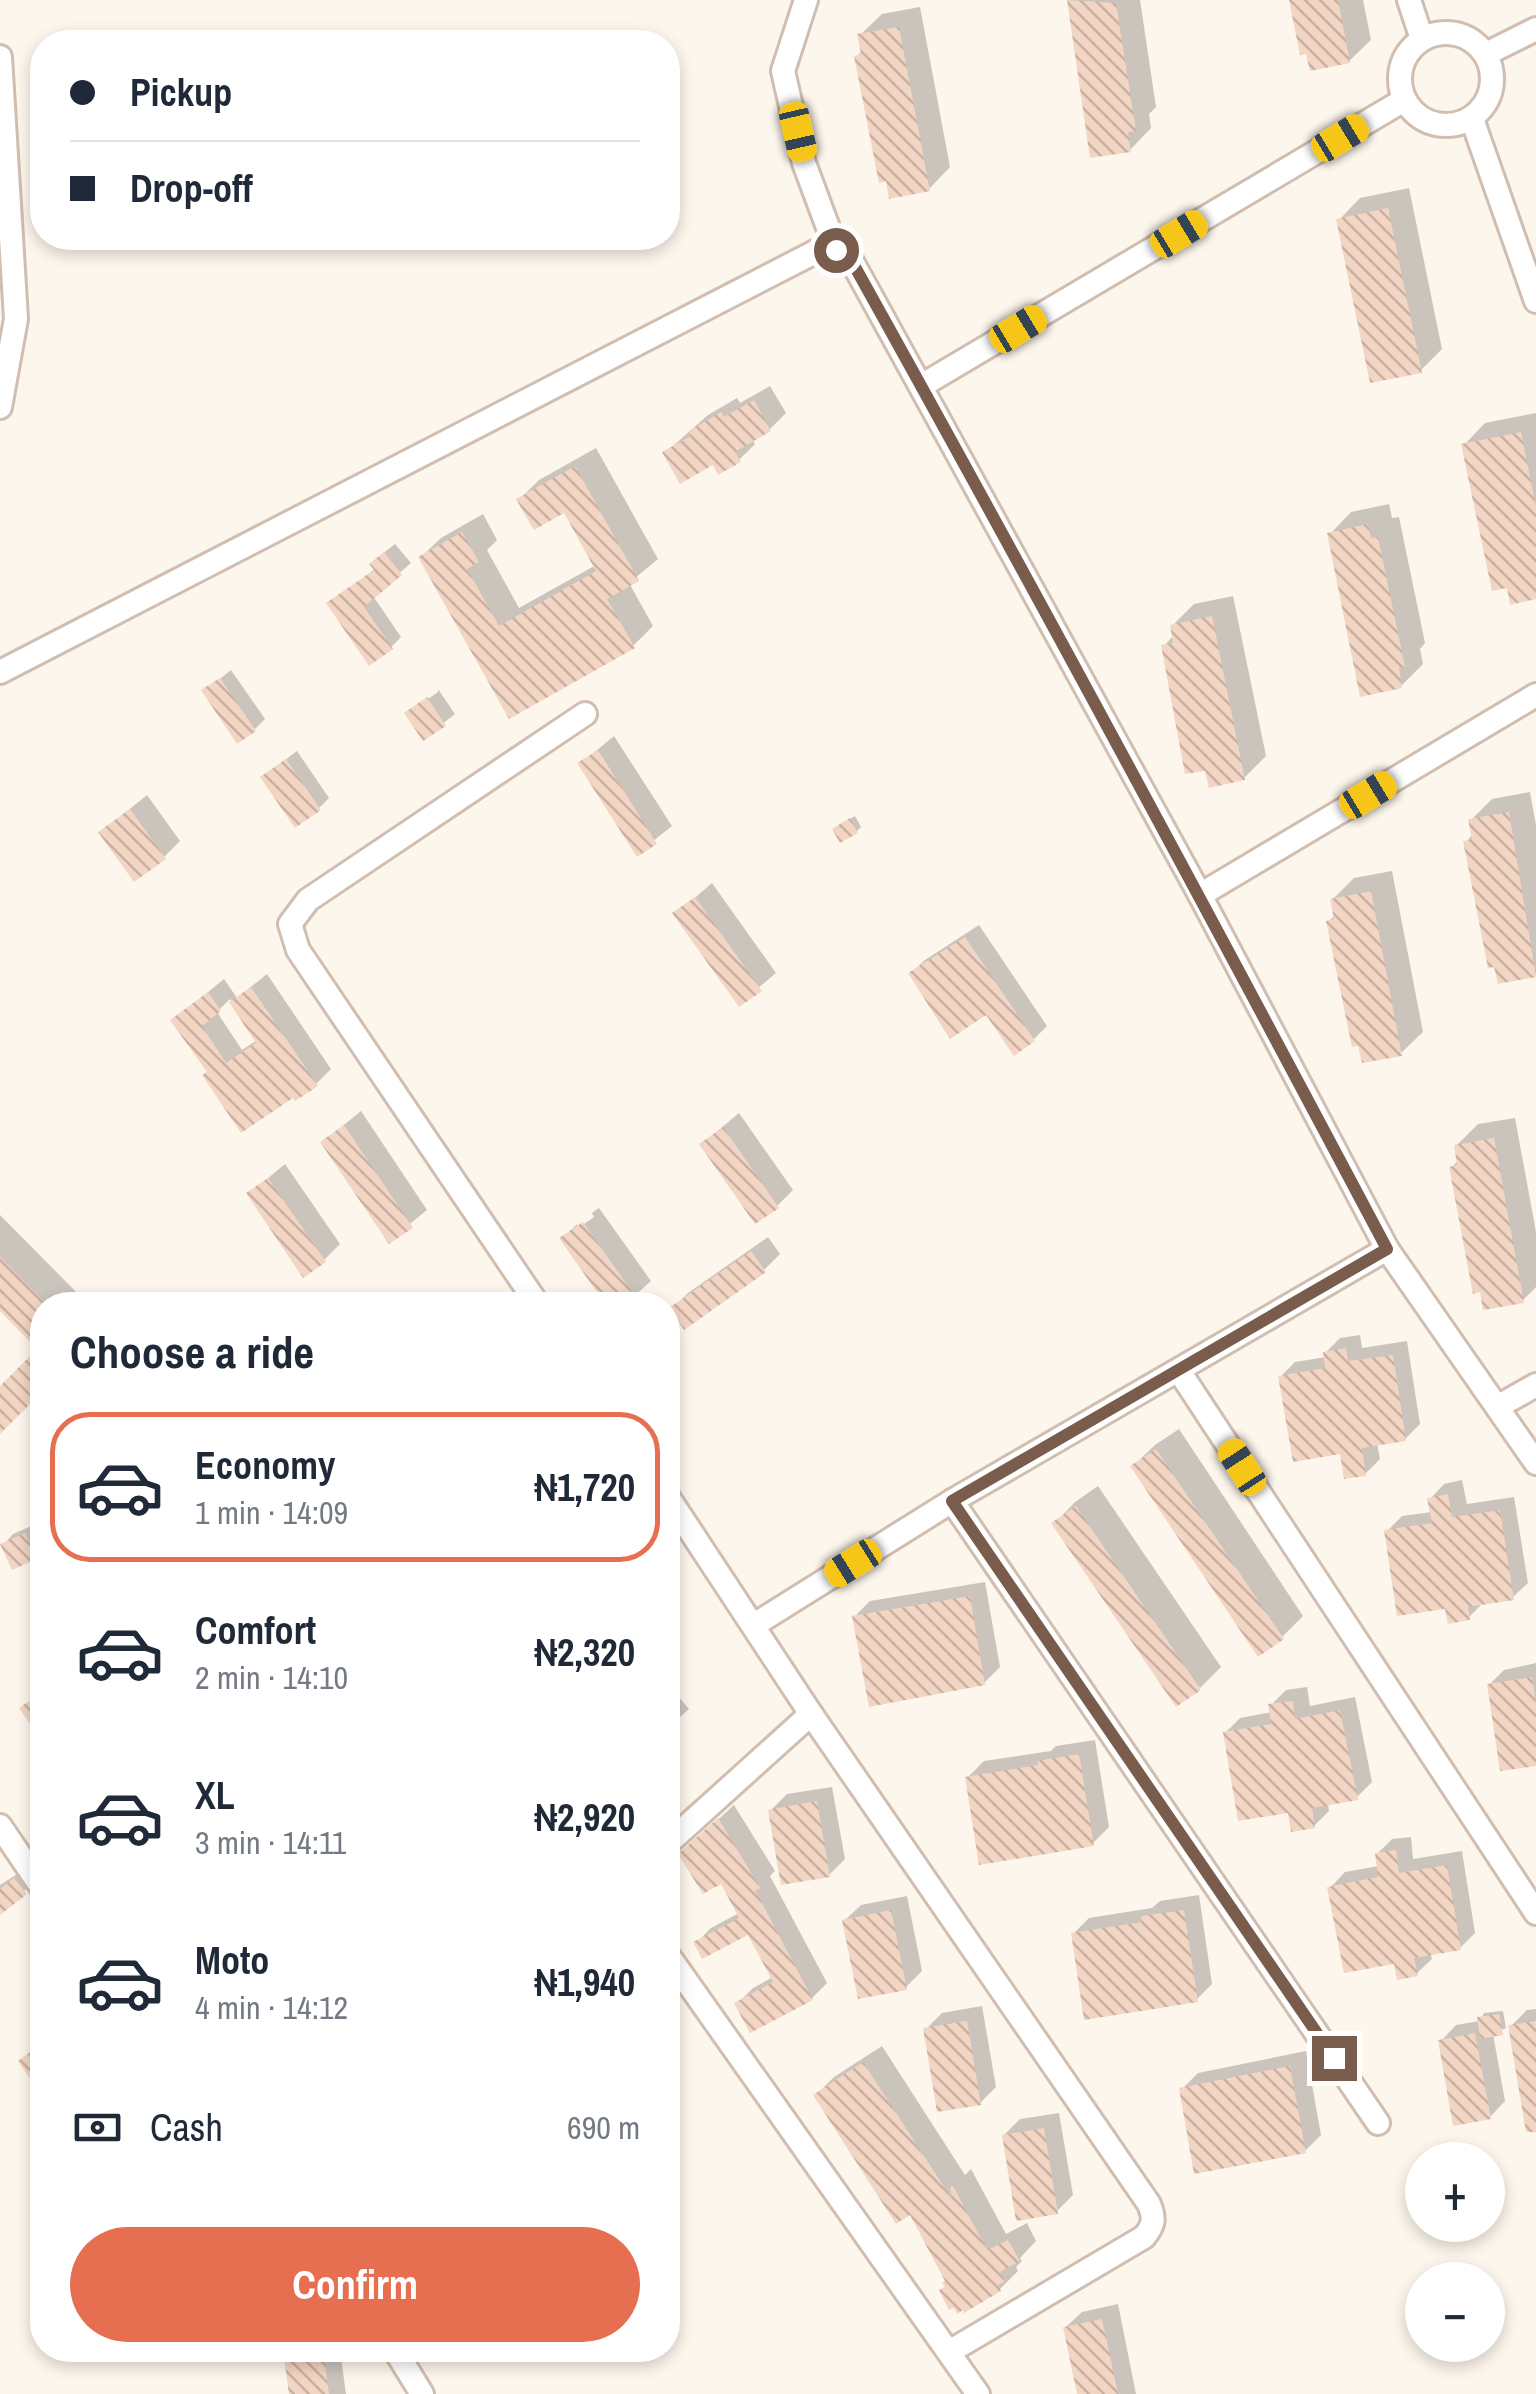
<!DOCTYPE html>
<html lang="en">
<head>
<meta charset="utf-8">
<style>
	body { margin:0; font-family:"Archivo Narrow",sans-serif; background:#f2f2f3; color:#1f2937; height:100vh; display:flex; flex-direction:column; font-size:38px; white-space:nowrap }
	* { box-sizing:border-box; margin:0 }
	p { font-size:32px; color:#747a83 }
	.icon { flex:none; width:55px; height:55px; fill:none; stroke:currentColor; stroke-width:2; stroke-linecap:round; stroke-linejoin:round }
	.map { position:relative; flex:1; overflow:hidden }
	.details { position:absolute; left:30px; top:1292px; width:650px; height:1070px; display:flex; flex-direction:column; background:#fff; border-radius:40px; box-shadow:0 5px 15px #0003 }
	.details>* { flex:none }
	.banner { position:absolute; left:30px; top:30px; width:650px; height:220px; border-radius:40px; box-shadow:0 5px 15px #0003; display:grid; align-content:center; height:220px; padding:0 40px; background:#fff }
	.controls { position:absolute; left:1405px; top:2142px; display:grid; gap:20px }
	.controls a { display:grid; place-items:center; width:100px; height:100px; border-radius:50%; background:#fff; box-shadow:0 5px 15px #0003; font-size:50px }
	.end { position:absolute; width:45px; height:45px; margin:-22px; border:12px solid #7a5c4d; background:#fff; box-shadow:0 0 0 5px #fff }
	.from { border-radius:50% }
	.car { position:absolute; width:30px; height:60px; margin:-30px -15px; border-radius:12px; box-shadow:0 0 8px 2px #0007; background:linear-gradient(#f5c518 24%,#345 0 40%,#f5c518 0 76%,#345 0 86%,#f5c518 0) }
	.banner b { display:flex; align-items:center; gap:35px; height:95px; font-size:38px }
	.banner b+b { border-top:2px solid #e0e1e3 }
	.banner i { width:25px; height:25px; background:#1f2937 }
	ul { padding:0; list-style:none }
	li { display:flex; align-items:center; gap:30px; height:150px; margin:0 20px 15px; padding:0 20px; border:5px solid transparent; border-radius:40px }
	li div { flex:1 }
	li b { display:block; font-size:38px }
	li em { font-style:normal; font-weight:700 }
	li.on { border-color:#e76f51 }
	li>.icon { width:90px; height:90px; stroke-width:1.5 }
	h2 { padding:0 40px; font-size:45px; line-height:120px }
	.pay { display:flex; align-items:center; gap:25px; height:110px; padding:0 40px; font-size:38px }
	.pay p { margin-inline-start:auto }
	.button { display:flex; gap:20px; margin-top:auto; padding:20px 40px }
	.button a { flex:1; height:115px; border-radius:60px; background:#e76f51; color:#fff; font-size:40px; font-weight:700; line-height:115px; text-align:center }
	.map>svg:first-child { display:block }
</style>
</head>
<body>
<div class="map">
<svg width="1536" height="2394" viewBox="0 0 1536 2394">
	<defs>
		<pattern id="building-back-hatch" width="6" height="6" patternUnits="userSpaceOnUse" patternTransform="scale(2.5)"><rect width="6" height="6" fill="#f3d5c3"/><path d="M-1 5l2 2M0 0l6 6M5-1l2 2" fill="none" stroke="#cab0a1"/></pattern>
	</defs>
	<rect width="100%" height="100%" fill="#fdf6ec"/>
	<g fill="#0003" fill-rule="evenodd">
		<polygon points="1070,0 1140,0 1156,107 1149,114 1151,128 1130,150 1092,155"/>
		<polygon points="1291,0 1363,0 1371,40 1349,61"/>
		<polygon points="920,7 950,167 929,189 856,57 863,50 860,35 882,14"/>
		<polygon points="1409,188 1442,349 1421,370 1339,220 1360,198"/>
		<polygon points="770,386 786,413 770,429 752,439 755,444 739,460 714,462 665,453 708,415 737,398 740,403"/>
		<polygon points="1536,413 1536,597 1509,585 1464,445 1485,423"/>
		<polygon points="596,448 658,559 629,583 653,626 633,646 510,716 421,557 441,538 483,514 497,540 487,550 519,608 596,565 565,510 519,500 539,480"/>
		<polygon points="1389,504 1392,518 1399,517 1425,643 1420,649 1423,664 1401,686 1330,534 1351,512"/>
		<polygon points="395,544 411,563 373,596 401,637 391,647 329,604 376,568 382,554"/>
		<polygon points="1233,596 1266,756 1244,778 1164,646 1174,635 1172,626 1194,604"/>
		<polygon points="231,670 265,719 255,729 205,691"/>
		<polygon points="438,689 455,714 424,738 415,708 438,692"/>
		<polygon points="614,736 672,826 638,853 580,764"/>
		<polygon points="297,751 329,798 319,808 263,777"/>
		<polygon points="1530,792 1536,825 1536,975 1500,981 1466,842 1473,834 1471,820 1492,799"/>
		<polygon points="147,795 180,841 164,857 101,832"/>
		<polygon points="855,816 861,827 857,831 839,825"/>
		<polygon points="1392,871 1423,1032 1401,1053 1328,922 1335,915 1332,900 1354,878"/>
		<polygon points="712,883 776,973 739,1004 676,914"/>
		<polygon points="979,925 1047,1026 1034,1039 911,973 925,960"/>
		<path d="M267,974l64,95 -15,15 -23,11 -83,-24 -36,-51 50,-41 13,19zM230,999l27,41 -15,10 -25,-38z"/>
		<polygon points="361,1111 427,1210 390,1240 323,1142"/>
		<polygon points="739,1113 793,1190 777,1206 702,1144"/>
		<polygon points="1515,1118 1536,1232 1536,1287 1523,1300 1451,1168 1459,1160 1456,1146 1478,1124"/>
		<polygon points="285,1164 340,1244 324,1260 249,1194"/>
		<polygon points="599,1208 651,1281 624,1305 609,1305 563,1238 577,1224 577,1229 594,1217 592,1213"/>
		<polygon points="0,1215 89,1305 42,1305 42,1388 0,1430 0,1390 41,1349 0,1307"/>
		<polygon points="768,1237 780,1254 764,1270 672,1309 688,1293"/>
		<polygon points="1360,1335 1362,1348 1407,1341 1420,1424 1405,1439 1377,1443 1380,1459 1365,1474 1280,1377 1295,1362 1326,1357 1325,1353 1340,1338"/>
		<polygon points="1179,1429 1303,1616 1282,1637 1133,1466 1155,1445"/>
		<polygon points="1462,1480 1467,1504 1514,1497 1528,1583 1513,1597 1484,1602 1469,1617 1447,1606 1387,1531 1402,1516 1432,1512 1430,1499 1444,1484"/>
		<polygon points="1098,1486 1221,1667 1200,1688 1054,1524 1075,1502"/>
		<polygon points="36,1524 42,1539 42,1550 36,1557 3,1545 13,1534"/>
		<polygon points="985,1582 1000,1667 984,1683 855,1616 870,1601"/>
		<polygon points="1536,1663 1536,1763 1489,1685 1504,1670"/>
		<polygon points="1307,1687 1310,1706 1355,1697 1372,1782 1357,1797 1328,1803 1329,1811 1314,1826 1290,1810 1225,1733 1240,1718 1272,1712 1271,1705 1286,1690"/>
		<polygon points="677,1695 689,1709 668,1728 668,1703"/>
		<polygon points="1095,1740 1109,1827 1093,1843 968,1777 984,1761 1051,1751 1056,1746"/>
		<polygon points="832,1787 845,1859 829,1875 771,1810 787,1794"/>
		<polygon points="734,1805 775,1871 770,1876 827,1983 812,1998 738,2003 753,1988 773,1977 749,1931 696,1943 711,1928 739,1913 697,1839"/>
		<polygon points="1411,1837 1413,1859 1462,1851 1475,1933 1460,1948 1430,1953 1432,1959 1416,1974 1396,1961 1330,1888 1345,1872 1379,1866 1377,1854 1392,1839"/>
		<polygon points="30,1866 39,1878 0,1912 0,1885"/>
		<polygon points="1199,1895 1212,1984 1196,2000 1073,1934 1089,1918 1152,1908 1160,1901"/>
		<polygon points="907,1896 922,1971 906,1987 845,1920 861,1905"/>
		<polygon points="982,2006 996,2087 980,2103 926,2029 942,2013"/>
		<polygon points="1536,2009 1536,2107 1511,2026 1527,2010"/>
		<polygon points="1503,2011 1506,2028 1493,2034 1505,2101 1490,2117 1441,2041 1456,2025 1480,2021 1484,2013"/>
		<polygon points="882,2046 965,2175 971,2169 1006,2234 1027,2223 1036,2241 1020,2258 1022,2261 1016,2267 1018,2271 1000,2289 965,2309 947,2286 948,2281 911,2212 816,2095 834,2077"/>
		<polygon points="1306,2051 1321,2135 1305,2151 1182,2089 1198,2073"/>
		<polygon points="1059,2113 1073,2195 1057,2211 1004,2135 1020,2119"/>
		<polygon points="1118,2304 1136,2394 1079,2394 1066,2327 1082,2312"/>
		<polygon points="288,2350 340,2350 346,2394 291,2394"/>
	</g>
	<g fill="url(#building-back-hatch)">
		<polygon points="1067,0 1116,3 1136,131 1128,132 1131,152 1090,158"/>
		<polygon points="1289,0 1338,0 1350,63 1310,71 1306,54 1300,55"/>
		<polygon points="899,27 930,191 889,199 886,181 879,183 854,56 861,54 857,34"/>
		<polygon points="1388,208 1422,373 1370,383 1336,219"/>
		<polygon points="754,400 771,431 735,452 741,462 718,475 713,465 680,484 662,452 691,436 689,431 721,412 724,417"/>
		<polygon points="1521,432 1536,507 1536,599 1510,605 1507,588 1492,591 1461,444"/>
		<polygon points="575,466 639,581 607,599 635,648 509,719 418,557 462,532 479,562 467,569 499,626 596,571 564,513 534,530 516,499"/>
		<polygon points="1368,524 1371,538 1378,537 1405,667 1399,668 1402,688 1360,697 1327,533"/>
		<polygon points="384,552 402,575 364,607 393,649 369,666 326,603 374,570 369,564"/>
		<polygon points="1212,616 1245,780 1209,788 1205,771 1185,774 1161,645 1173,643 1170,625"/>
		<polygon points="220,678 256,731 237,744 201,690"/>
		<polygon points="427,697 446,726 423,741 404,713"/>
		<polygon points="598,750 657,844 637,857 577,763"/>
		<polygon points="286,759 321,810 295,828 260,777"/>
		<polygon points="130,809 166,859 134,882 98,832"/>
		<polygon points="1509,812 1536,977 1498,984 1494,967 1488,968 1463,841 1472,840 1468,819"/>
		<polygon points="850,818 858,833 840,843 832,829"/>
		<polygon points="1371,891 1402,1056 1362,1063 1358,1046 1352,1047 1326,921 1334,919 1330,899"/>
		<polygon points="695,897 762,991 739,1007 672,913"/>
		<polygon points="965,937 1035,1041 1014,1056 986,1015 950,1039 908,973"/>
		<polygon points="251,987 318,1086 295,1101 293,1098 241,1133 202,1075 207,1072 170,1020 208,992 221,1011 202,1026 226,1063 256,1043 229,1002"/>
		<polygon points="344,1125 413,1228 389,1244 320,1142"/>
		<polygon points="723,1127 779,1208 755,1224 699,1144"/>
		<polygon points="1494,1138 1524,1303 1483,1310 1480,1292 1473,1294 1449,1167 1457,1165 1454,1145"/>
		<polygon points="268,1178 326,1262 303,1278 246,1193"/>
		<polygon points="583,1222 641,1305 606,1305 559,1238"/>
		<polygon points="751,1251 766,1272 684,1330 669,1308"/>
		<polygon points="0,1257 42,1300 42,1392 0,1434 0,1386 37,1349 0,1311"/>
		<polygon points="1346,1348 1348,1361 1393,1355 1406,1441 1362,1448 1366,1476 1344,1479 1340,1454 1293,1462 1278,1376 1325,1368 1323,1352"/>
		<polygon points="1156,1449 1284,1639 1258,1657 1130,1466"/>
		<polygon points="1448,1494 1452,1517 1500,1510 1514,1600 1468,1607 1470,1620 1448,1624 1445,1609 1397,1616 1384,1530 1432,1523 1427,1498"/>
		<polygon points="1076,1506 1201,1690 1176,1707 1051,1523"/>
		<polygon points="25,1533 37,1559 12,1570 0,1544"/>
		<polygon points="970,1596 985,1685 869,1707 852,1616"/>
		<polygon points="1532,1677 1536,1703 1536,1766 1500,1771 1487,1684"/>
		<polygon points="42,1692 42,1741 19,1708"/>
		<polygon points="1293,1701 1295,1719 1340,1710 1358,1800 1312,1808 1315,1828 1291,1832 1288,1813 1238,1821 1223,1732 1271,1724 1268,1704"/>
		<polygon points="1079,1754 1094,1846 979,1865 965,1777 1038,1765 1037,1761"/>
		<polygon points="817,1801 830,1877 781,1885 768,1810"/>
		<polygon points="718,1818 761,1889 755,1890 813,2000 750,2033 734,2003 773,1982 748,1935 702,1959 693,1942 739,1918 721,1884 703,1894 678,1854"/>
		<polygon points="1396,1850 1399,1873 1447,1865 1461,1950 1414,1958 1418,1976 1397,1980 1394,1964 1344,1973 1327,1887 1378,1877 1375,1853"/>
		<polygon points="14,1878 27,1894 0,1915 0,1889"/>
		<polygon points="891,1910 907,1990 858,1999 842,1920"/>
		<polygon points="1184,1910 1198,2002 1084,2020 1071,1933 1142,1922 1141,1916"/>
		<polygon points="1499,2014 1503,2035 1480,2039 1477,2017"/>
		<polygon points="967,2021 981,2105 937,2112 923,2028"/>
		<polygon points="1536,2021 1536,2132 1526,2132 1508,2025"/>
		<polygon points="1475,2033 1491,2119 1453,2126 1438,2040"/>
		<polygon points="42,2043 42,2096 18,2061"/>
		<polygon points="863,2062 952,2199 950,2187 953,2186 987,2250 1008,2240 1020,2261 1000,2272 1005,2281 998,2285 1001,2291 964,2313 963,2310 957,2314 954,2308 949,2310 939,2290 945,2287 942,2283 945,2281 910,2215 896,2224 813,2095"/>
		<polygon points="1290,2066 1306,2153 1194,2174 1179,2088"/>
		<polygon points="1044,2128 1058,2214 1016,2221 1002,2135"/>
		<polygon points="1102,2319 1118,2394 1077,2394 1063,2327"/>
		<polygon points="294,2350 323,2350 329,2394 289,2394 283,2351"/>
	</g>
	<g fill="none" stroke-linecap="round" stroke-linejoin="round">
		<defs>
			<g id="minor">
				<polyline points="806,0 783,71 804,163 836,249 850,258 1200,895 1387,1249 1536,1463"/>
				<polyline points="1409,0 1422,39"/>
				<circle cx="1446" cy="79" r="46"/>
				<polyline points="1486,54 1536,29"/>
				<polyline points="0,57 16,319 0,407"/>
				<polyline points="1472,119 1536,301"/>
				<polyline points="921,386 1404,100"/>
				<polyline points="0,672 815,252 836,249"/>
				<polyline points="1200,895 1536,695"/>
				<polyline points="538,1305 298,950 290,924 308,900 585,714"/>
				<polyline points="1179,1371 1536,1913"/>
				<polyline points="1499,1406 1536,1385"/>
				<path d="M668,1497l143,217 338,490c6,15 5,21 -5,33l-195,115"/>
				<polyline points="952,1501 1378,2123"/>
				<polyline points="754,1625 952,1501 1387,1249"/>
				<polyline points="0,1826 42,1888"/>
				<polyline points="668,1843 811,1714"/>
				<polyline points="668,1955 978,2394"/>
				<polyline points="395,2350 422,2394"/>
			</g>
		</defs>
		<use href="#minor" stroke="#d1beb0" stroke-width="28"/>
		<use href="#minor" stroke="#fff" stroke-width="22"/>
	</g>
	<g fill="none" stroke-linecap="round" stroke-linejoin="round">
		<path stroke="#7a5c4d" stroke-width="12" d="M836,250l14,8c183,328 361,659 537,991l-435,252 382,557"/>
	</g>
</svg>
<div class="controls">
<a>+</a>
<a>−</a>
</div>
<i class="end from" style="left:836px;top:250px"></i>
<i class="end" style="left:1334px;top:2058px"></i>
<i class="car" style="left:798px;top:132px;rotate:167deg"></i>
<i class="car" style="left:1340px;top:138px;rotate:59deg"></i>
<i class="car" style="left:1179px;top:234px;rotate:59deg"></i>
<i class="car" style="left:1018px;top:329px;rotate:59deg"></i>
<i class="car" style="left:1368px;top:795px;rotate:59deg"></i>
<i class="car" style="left:1242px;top:1467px;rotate:327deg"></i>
<i class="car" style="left:853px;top:1563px;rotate:238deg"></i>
<div class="banner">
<b><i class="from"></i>Pickup</b>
<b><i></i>Drop-off</b>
</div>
<section class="details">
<h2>Choose a ride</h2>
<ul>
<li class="on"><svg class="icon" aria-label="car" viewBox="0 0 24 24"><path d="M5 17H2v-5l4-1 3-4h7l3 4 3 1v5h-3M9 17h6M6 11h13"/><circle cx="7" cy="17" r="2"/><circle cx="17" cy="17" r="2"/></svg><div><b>Economy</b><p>1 min · 14:09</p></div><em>₦1,720</em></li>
<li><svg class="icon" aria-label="car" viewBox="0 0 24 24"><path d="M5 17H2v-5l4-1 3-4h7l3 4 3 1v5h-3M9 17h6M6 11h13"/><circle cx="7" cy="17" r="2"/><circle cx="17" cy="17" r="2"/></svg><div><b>Comfort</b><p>2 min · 14:10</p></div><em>₦2,320</em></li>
<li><svg class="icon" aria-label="car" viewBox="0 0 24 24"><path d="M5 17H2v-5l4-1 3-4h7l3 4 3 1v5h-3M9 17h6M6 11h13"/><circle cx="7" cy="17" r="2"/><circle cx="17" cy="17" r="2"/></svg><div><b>XL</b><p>3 min · 14:11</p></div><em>₦2,920</em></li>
<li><svg class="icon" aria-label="car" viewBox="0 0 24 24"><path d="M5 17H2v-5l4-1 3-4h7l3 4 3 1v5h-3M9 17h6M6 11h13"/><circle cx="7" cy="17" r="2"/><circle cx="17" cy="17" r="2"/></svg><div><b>Moto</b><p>4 min · 14:12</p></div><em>₦1,940</em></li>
</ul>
<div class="pay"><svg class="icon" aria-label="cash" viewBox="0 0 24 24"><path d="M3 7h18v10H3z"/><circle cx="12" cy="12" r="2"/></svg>Cash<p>690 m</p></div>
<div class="button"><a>Confirm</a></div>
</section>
</div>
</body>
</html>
